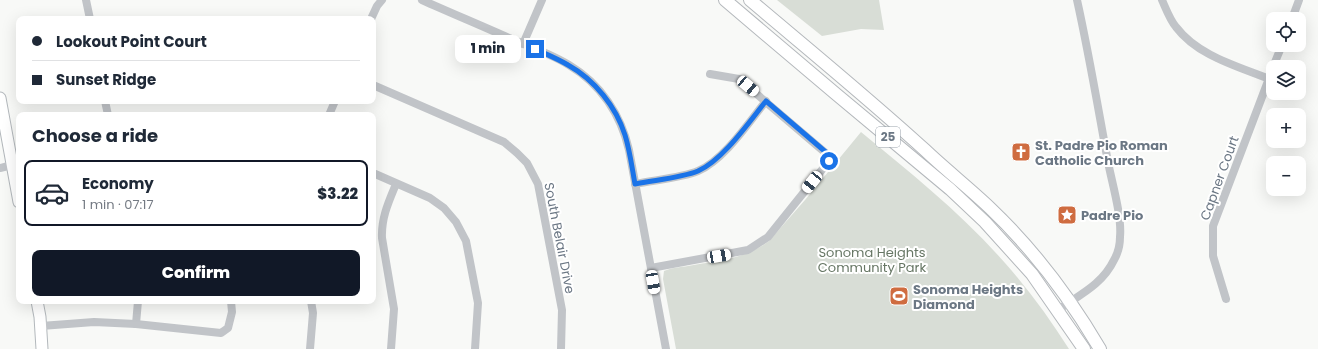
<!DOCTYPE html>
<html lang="en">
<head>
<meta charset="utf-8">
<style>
	body { margin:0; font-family:Poppins,sans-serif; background:#f6f6f7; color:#1f2937; height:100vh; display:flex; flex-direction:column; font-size:15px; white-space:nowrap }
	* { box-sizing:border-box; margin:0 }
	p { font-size:13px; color:#747a83 }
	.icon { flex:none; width:22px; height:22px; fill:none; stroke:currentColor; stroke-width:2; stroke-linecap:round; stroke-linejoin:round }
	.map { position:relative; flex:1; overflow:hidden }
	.details { position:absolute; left:16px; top:112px; width:360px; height:192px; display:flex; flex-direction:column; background:#fff; border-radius:8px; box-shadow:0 4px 16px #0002 }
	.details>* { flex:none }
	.top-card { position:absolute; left:16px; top:16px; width:360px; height:88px; border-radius:8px; box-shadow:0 4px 16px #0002; display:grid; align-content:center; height:88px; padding:0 16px; background:#fff }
	.controls { position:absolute; left:1266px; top:12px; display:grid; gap:8px }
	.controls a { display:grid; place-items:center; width:40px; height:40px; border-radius:8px; background:#fff; box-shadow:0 4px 16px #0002; font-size:20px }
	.end { position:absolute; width:18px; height:18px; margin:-9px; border:5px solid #1a73e8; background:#fff; box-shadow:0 0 0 2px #fff }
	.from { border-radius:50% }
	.bubble { position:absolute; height:28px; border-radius:8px; background:#fff; box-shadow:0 4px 16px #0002; font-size:13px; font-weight:800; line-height:28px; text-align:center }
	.car { position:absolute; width:12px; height:24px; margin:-12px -6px; border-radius:5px; box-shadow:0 0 3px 1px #0007; background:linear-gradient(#fff 24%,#345 0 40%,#fff 0 76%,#345 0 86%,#fff 0) }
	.top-card b { display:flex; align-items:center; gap:14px; height:38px; font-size:15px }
	.top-card b+b { border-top:1px solid #e0e1e3 }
	.top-card i { width:10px; height:10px; background:#1f2937 }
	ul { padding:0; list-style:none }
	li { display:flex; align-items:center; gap:12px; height:66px; margin:0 8px 6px; padding:0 8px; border:2px solid transparent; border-radius:8px }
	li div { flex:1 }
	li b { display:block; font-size:15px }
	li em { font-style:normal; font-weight:800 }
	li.active { border-color:#111827 }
	li>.icon { width:36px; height:36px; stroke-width:1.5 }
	h2 { padding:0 16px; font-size:18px; line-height:48px }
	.primary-button { display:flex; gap:8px; margin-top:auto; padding:8px 16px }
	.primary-button a { flex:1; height:46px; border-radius:8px; background:#111827; color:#fff; font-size:16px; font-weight:800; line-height:46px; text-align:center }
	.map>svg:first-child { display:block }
</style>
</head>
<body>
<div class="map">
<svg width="1318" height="349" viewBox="0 0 1318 349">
	<rect width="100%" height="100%" fill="#f8f9f7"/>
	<g fill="#d8ddd6">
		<polygon points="777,0 879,0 884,30 861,29 822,36"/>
		<path d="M861,132c50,41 101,82 144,131 24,27 45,56 64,86h-393l-13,-70 1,-8c7,-3 17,-4 24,-5 28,-5 58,-7 81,-25l36,-41z"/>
	</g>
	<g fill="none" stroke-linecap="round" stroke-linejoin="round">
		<defs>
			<g id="secondary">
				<polyline points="0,98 19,202"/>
				<polyline points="37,301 40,317 42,349"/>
			</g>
			<g id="primary">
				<polyline points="725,0 836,94 950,189 985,222 1032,274 1084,349"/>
				<path d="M750,0c58,49 118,98 175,150 21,20 44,38 65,58 43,41 80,90 110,141"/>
			</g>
		</defs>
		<use href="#secondary" stroke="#b3b8bc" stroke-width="13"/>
		<use href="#primary" stroke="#b4b8bc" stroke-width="14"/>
		<g stroke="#c1c4c8" stroke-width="8">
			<polyline points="86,0 90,19"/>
			<path d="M422,0c29,13 58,25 87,38 20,8 42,16 60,27 32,19 52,50 60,85l37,199"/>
			<path d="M1162,0c4,9 8,20 14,27 22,29 61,39 93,52"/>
			<polyline points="371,19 377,6 382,0"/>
			<polyline points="1292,19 1299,0"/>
			<polyline points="523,44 542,0"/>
			<polyline points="1273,67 1282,45"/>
			<polyline points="373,85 504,142 517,153 527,163 538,184 562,310 561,349"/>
			<polyline points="105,101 108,115"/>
			<polyline points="329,115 335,101"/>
			<polyline points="0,168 12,165"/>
			<polyline points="373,173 430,198 444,208 456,222 466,241 478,303 475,349"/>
			<path d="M635,184c19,-4 46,-6 63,-13 26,-11 51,-49 68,-70"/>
			<polyline points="651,268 748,250 768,237 829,161 828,155 739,79 710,74"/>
			<polyline points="1226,299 1213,256 1213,226 1273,68"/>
			<path d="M1058,310c21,-15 44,-25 56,-50 4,-7 6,-15 6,-23 2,-21 -8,-54 -12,-75 -10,-54 -19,-108 -31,-162"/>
			<polyline points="136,324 138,301"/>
			<polyline points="41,326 94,322 136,324 221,333 228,328 232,312 231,301"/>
			<polyline points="310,349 313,313 311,301"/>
			<path d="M391,349l3,-40 -12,-71c-1,-20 7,-37 14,-54"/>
		</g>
		<use href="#secondary" stroke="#fff" stroke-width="11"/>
		<use href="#primary" stroke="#fff" stroke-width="12"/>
	</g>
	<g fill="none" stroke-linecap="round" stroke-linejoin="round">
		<path stroke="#1a73e8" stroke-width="5" d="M535,49c11,5 23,10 33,16 27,15 48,42 57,70 5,16 7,33 10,49 19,-4 46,-6 63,-13 25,-11 51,-49 68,-70l62,53 1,7"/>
	</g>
	<defs>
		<symbol id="church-square" viewBox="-11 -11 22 22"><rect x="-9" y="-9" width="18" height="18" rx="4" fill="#cf6c40" stroke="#fff"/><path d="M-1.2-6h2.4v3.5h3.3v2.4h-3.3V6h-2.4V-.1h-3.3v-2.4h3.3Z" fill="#fff"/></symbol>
		<symbol id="sight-square" viewBox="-11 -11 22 22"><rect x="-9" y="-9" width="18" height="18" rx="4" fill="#cf6c40" stroke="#fff"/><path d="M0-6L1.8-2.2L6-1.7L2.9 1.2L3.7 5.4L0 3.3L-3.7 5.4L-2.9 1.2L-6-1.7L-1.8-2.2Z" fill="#fff"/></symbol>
		<symbol id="stadium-square" viewBox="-11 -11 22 22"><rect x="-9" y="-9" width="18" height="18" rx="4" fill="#cf6c40" stroke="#fff"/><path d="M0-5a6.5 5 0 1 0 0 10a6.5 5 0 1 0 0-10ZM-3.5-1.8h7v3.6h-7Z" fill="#fff"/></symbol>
	</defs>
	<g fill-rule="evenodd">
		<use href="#church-square" x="1010" y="141" width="22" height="22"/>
		<use href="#sight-square" x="1056" y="204" width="22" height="22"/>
		<use href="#stadium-square" x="888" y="285" width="22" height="22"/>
	</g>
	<g text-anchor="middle" stroke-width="4" stroke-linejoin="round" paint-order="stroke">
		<rect fill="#fff" stroke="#97a0a9" stroke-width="1" x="876" y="127" width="24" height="20" rx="3"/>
		<g font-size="12" font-weight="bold" fill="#6b7784">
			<text x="888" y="141">25</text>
		</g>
		<g font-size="13" font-weight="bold" fill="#6b7784" stroke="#fff" text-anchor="start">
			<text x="1035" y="150">St. Padre Pio Roman<tspan x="1035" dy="15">Catholic Church</tspan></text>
			<text x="1081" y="220">Padre Pio</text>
			<text x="913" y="294">Sonoma Heights<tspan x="913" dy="15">Diamond</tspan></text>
		</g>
		<g font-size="13" fill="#6b7784" stroke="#fff">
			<text transform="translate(1219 178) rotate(-70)" y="5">Capner Court</text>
			<text transform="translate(560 238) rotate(79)" y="5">South Belair Drive</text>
		</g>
		<g font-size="13" fill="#677765" stroke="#fff">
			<text x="872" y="257">Sonoma Heights<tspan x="872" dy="15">Community Park</tspan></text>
		</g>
	</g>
</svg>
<div class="controls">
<a><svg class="icon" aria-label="locate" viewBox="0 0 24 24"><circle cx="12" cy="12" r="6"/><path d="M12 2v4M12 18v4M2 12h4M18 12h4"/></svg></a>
<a><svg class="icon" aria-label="layers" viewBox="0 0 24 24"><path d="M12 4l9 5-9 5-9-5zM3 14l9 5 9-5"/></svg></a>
<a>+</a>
<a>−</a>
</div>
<i class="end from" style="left:829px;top:161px"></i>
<i class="end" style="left:535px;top:49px"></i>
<div class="bubble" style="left:455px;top:35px;width:66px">1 min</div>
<i class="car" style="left:748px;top:86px;rotate:130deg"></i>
<i class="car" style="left:812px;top:182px;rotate:219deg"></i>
<i class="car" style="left:719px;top:256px;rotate:80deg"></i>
<i class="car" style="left:653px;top:282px;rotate:170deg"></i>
<div class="top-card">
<b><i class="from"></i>Lookout Point Court</b>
<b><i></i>Sunset Ridge</b>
</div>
<section class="details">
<h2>Choose a ride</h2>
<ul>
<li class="active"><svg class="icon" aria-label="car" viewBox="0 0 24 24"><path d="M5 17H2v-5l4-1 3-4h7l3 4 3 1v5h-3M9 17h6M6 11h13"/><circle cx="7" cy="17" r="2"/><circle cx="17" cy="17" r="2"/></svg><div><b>Economy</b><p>1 min · 07:17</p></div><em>$3.22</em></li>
</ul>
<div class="primary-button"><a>Confirm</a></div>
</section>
</div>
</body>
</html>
